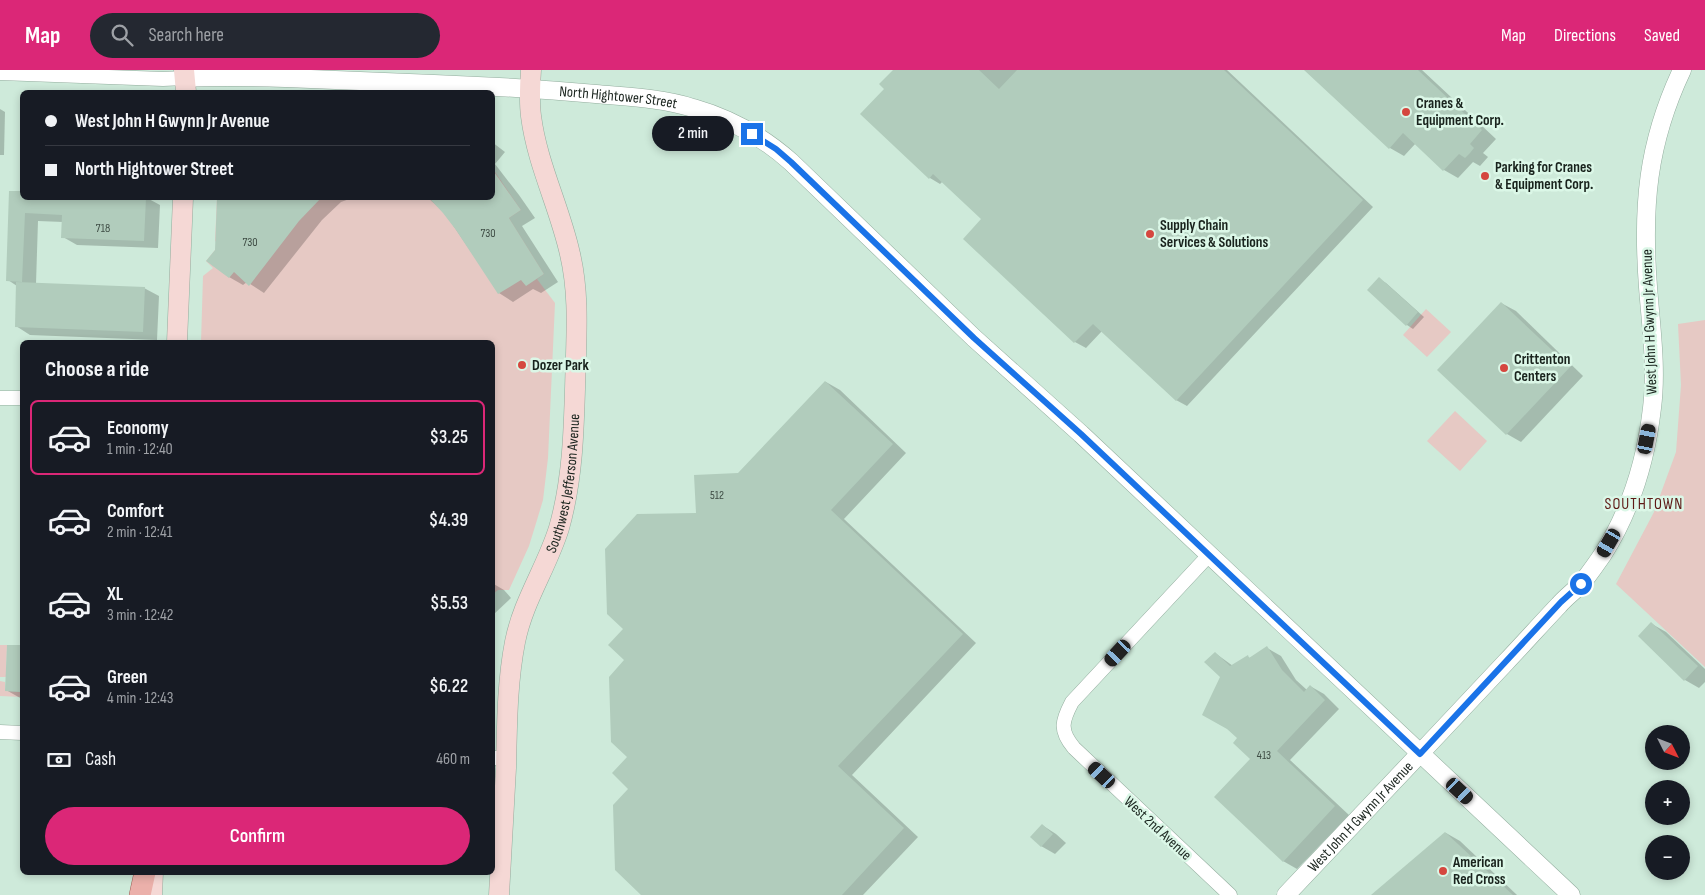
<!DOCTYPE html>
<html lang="en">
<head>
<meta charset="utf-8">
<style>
	body { margin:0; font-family:"Sofia Sans Condensed",sans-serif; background:#242831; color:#f1f3f6; height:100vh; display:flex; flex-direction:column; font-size:19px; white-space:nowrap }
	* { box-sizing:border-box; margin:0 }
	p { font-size:16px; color:#9ea1a6 }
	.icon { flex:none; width:28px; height:28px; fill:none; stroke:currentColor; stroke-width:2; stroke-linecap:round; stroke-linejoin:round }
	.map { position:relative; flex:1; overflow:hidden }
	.details { position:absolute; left:20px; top:270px; width:475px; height:535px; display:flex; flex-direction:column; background:#171b24; border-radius:8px; box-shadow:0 2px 8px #0003 }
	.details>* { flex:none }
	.banner { position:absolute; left:20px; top:20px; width:475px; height:110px; border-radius:8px; box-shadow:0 2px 8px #0003; display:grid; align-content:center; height:110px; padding:0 25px; background:#171b24 }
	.needle { width:32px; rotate:132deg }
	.controls { position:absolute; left:1645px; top:655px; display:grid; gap:10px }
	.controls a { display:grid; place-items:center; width:45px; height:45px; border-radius:50%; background:#171b24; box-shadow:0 2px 8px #0003; font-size:25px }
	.end { position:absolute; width:22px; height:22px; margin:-11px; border:6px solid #1a73e8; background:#fff; box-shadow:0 0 0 2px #fff }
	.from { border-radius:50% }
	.bubble { position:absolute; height:35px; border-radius:18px; background:#171b24; box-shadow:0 2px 8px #0003; font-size:16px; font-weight:600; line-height:35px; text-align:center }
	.car { position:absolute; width:15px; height:30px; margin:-15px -8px; border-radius:6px; box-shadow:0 0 4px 1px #0007; background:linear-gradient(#222 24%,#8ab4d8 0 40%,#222 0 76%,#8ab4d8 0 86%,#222 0) }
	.banner b { display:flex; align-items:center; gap:18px; height:48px; font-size:19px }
	.banner b+b { border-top:1px solid #363941 }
	.banner i { width:12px; height:12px; background:#f1f3f6 }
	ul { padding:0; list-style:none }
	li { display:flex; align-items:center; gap:15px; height:75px; margin:0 10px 8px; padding:0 15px; border:2px solid transparent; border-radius:8px }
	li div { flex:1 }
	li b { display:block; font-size:19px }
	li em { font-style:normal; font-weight:600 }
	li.current { border-color:#db2777 }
	li>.icon { width:45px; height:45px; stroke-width:1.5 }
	h2 { padding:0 25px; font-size:22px; line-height:60px }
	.pay { display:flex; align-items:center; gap:12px; height:55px; padding:0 25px; font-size:19px }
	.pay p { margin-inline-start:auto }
	.button { display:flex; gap:10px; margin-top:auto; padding:10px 25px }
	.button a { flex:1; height:58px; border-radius:30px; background:#db2777; color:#fff; font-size:20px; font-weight:600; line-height:58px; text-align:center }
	header { display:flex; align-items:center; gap:30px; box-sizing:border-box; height:70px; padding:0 25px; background:#db2777; color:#fff }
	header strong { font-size:24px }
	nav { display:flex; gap:28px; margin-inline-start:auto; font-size:18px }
	.search { width:350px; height:45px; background:#242831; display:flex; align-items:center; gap:12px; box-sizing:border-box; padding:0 18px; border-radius:28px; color:#9ea1a6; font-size:19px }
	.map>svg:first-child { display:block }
</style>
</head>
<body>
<header>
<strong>Map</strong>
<div class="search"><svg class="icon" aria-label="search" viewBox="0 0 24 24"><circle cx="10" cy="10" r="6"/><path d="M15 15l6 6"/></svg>Search here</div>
<nav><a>Map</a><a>Directions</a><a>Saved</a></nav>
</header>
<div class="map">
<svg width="1705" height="825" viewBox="0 0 1705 825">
	<rect width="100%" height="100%" fill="#ceeada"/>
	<g fill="#e6c9c4">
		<polygon points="493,99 521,140 509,148 544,204 537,209 555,233 548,388 543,430 537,450 529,476 509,520 498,520 493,524 492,272 201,272 203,206 213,198 206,191 220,174 215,171 217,128 492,128"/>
		<polygon points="1426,239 1451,262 1427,287 1403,265"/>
		<polygon points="1705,250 1705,597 1616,514 1654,442 1676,382 1681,315 1678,254"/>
		<polygon points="1455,341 1487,371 1460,401 1427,371"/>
		<polygon points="0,575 7,575 6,607 0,607"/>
		<polygon points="0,611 5,612 5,621 22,622 22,627 0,626"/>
	</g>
	<g fill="#0003">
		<polygon points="903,0 1227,0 1373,137 1187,336 1176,330 1102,261 1086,278 1075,272 965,169 983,149 943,111 940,114 930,108"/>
		<polygon points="1306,0 1422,0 1496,69 1483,83 1488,87 1480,96 1473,92 1458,108 1444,100 1416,73 1404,86 1390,78"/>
		<polygon points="0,39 5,42 4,85 0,85"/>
		<polygon points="492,72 505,82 495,94 519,125 535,148 522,156 558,212 541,223 533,219 513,232 499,223 444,142 428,128 492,128"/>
		<polygon points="10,122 22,123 22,128 147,128 160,135 158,178 77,175 63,167 63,152 38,151 36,214 144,218 159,226 157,270 30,265 16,256 17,216 8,210"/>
		<polygon points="218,128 352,128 341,132 322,150 264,223 247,212 243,215 229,207 216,180"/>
		<polygon points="1379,209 1386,213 1424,247 1413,259 1407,255"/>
		<polygon points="1501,233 1516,241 1583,306 1521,372 1507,364"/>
		<polygon points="826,312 840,320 906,383 844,449 976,573 852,705 918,767 863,825 643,825 629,719 625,559 697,444 739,404"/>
		<polygon points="492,513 504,520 511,528 493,545"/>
		<polygon points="1652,554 1666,562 1705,599 1705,612 1699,618 1685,610"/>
		<polygon points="492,572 494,573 492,613"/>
		<polygon points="8,576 22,576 22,629 6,620"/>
		<polygon points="1267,578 1281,586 1296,610 1307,620 1310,616 1324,624 1339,639 1290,690 1349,745 1297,799 1283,791 1252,688 1239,668 1215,583 1233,596 1248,587 1250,588"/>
		<polygon points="1042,755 1056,764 1066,773 1055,784 1041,776"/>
		<polygon points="1446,763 1460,771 1517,825 1373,825"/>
	</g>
	<g fill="#b1ccbc">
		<polygon points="893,0 979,0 999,19 1017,0 1224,0 1363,130 1176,331 1093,254 1074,273 963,169 981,149 933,104 929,109 860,44 884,19 879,14"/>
		<polygon points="1304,0 1418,0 1482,60 1470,74 1474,78 1470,83 1465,88 1459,84 1443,101 1403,63 1389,79"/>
		<polygon points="492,99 521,140 509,148 544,204 526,216 521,210 498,224 456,160 443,143 429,128 492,128"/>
		<polygon points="9,121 22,121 22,128 146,128 144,171 61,168 62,145 25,143 22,212 6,211"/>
		<polygon points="217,128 321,128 299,151 249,216 234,202 229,208 206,191 215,180"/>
		<polygon points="1379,207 1418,242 1406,256 1367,220"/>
		<polygon points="16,212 145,217 143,262 15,257"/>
		<polygon points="1501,232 1570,297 1506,365 1437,300"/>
		<polygon points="825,311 893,374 831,440 963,564 838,696 904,758 842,825 641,825 615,800 613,735 628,719 612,703 627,687 611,672 609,607 624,590 608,575 623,559 607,544 605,479 637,444 696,443 694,405 738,403"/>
		<polygon points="1651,552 1698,596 1684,611 1638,566"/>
		<polygon points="7,575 22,575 22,622 5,621"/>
		<polygon points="1267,576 1282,600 1304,622 1310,615 1325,630 1277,681 1335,736 1283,792 1214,727 1250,689 1233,673 1237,668 1227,659 1202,645 1220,607 1204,592 1215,582 1230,596 1248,585 1249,588"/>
		<polygon points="1042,754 1053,764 1041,777 1030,767"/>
		<polygon points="1445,762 1513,825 1371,825"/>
	</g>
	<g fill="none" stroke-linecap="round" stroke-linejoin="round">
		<defs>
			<g id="minor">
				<polyline points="0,3 163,9 185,8"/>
				<polyline points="0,328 22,328"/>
				<path d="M1209,485l-137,147c-10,19 -13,28 2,46l156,147"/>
				<polyline points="0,662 22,663"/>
				<polyline points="492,688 506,688"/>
			</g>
			<g id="tertiary">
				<path id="s1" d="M185,8c34,-2 67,-1 101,0 49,2 98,4 148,6 54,2 107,5 162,10 32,3 65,4 97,14 35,10 70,29 98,54l183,176 107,96 490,461"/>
				<path id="s2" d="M1286,825c74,-78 147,-155 220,-233 18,-19 35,-38 53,-57 6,-7 14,-13 21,-20 8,-9 16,-21 23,-31 28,-44 43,-94 49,-146 5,-40 -1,-81 -4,-121 -6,-80 -1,-143 34,-217"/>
			</g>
			<g id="secondary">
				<polyline points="184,0 186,22"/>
				<polyline points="177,272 183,128"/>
				<polyline points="152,825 153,802"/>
				<path id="s3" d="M499,825c2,-42 5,-84 7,-127 1,-42 1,-85 9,-126 8,-41 32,-75 44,-114 16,-56 15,-115 17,-173 1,-33 2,-67 -6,-101 -10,-46 -33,-90 -39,-138 -2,-15 -1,-31 0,-46"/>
			</g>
			<polyline id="primary" points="140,825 145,802"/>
		</defs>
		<use href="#minor" stroke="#93ad9e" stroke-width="15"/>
		<use href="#tertiary" stroke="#93ad9e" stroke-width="19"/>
		<use href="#secondary" stroke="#93ad9e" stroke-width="21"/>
		<use href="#primary" stroke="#985d54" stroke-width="22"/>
		<use href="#minor" stroke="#fff" stroke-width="14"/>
		<use href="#tertiary" stroke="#fff" stroke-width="18"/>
		<use href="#secondary" stroke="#f5d8d5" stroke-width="20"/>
		<use href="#primary" stroke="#ebb0aa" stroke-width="21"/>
	</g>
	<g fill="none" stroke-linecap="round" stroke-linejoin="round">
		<polyline stroke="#1a73e8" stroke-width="6" points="752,64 776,79 791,92 974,268 1081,364 1420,684 1561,532 1581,514"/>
	</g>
	<g fill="#d5473f" stroke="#dbf7e7" stroke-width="2">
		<circle cx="1406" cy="42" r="5"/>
		<circle cx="1485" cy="106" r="5"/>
		<circle cx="1150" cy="164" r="5"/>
		<circle cx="522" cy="295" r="5"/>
		<circle cx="1504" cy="298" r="5"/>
		<circle cx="1443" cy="801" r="5"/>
	</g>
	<g text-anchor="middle" stroke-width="5" stroke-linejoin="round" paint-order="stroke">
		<g font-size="12" fill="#3f4d45">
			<text x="103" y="162">718</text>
			<text x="488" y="167">730</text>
			<text x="250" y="176">730</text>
			<text x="717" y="429">512</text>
			<text x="1264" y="689">413</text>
		</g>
		<g font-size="15" fill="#19231d" stroke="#dbf7e7">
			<text dy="5" stroke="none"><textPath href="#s1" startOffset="434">North Hightower Street</textPath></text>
			<text transform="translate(1649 252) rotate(-92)" y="5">West John H Gwynn Jr Avenue</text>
			<text dy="5" stroke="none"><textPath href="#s3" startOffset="421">Southwest Jefferson Avenue</textPath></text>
			<text dy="5" stroke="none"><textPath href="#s2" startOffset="108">West John H Gwynn Jr Avenue</textPath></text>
			<text transform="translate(1158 758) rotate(43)" y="5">West 2nd Avenue</text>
		</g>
		<g font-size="15" font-weight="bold" fill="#19231d" stroke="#dbf7e7" text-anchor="start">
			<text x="1416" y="38">Cranes &amp;<tspan x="1416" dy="17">Equipment Corp.</tspan></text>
			<text x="1495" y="102">Parking for Cranes<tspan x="1495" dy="17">&amp; Equipment Corp.</tspan></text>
			<text x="1160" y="160">Supply Chain<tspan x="1160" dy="17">Services &amp; Solutions</tspan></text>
			<text x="1514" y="294">Crittenton<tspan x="1514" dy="17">Centers</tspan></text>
			<text x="532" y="300">Dozer Park</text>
			<text x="1453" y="797">American<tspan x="1453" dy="17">Red Cross</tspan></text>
		</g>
		<g font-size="16" letter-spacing="1" fill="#5e1a16" stroke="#dbf7e7">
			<text x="1644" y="439">SOUTHTOWN</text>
		</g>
	</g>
</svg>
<div class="controls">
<a><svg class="needle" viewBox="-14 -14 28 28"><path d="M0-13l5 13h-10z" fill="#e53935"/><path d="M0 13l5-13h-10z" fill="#9ea1a6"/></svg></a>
<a>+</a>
<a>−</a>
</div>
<i class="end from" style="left:1581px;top:514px"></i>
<i class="end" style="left:752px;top:64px"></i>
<div class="bubble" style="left:652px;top:46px;width:82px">2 min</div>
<i class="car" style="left:1647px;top:369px;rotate:11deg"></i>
<i class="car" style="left:1609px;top:473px;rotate:210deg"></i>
<i class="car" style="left:1118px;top:583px;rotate:223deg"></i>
<i class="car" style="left:1102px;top:705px;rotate:313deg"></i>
<i class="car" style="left:1460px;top:721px;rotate:133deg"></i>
<div class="banner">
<b><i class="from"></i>West John H Gwynn Jr Avenue</b>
<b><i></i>North Hightower Street</b>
</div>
<section class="details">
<h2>Choose a ride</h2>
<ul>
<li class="current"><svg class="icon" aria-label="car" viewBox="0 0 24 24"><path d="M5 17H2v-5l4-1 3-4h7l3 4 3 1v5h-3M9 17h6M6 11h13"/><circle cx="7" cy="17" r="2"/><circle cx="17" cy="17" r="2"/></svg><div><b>Economy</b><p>1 min · 12:40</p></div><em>$3.25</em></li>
<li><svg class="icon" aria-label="car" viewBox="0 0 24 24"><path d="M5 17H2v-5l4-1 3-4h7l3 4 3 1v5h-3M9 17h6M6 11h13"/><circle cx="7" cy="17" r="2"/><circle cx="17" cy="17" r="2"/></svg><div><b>Comfort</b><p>2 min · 12:41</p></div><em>$4.39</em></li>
<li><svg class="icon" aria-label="car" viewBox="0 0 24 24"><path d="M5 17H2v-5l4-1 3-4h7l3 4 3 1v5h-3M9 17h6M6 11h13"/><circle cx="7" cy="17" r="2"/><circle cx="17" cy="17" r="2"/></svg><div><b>XL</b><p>3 min · 12:42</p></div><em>$5.53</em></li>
<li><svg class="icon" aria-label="car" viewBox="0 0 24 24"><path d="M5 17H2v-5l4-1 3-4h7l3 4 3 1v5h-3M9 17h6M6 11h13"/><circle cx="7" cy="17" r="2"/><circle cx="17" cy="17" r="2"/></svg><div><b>Green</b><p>4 min · 12:43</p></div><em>$6.22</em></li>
</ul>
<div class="pay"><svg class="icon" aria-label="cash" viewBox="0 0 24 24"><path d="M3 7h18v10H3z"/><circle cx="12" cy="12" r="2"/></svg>Cash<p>460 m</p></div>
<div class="button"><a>Confirm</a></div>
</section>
</div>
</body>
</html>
